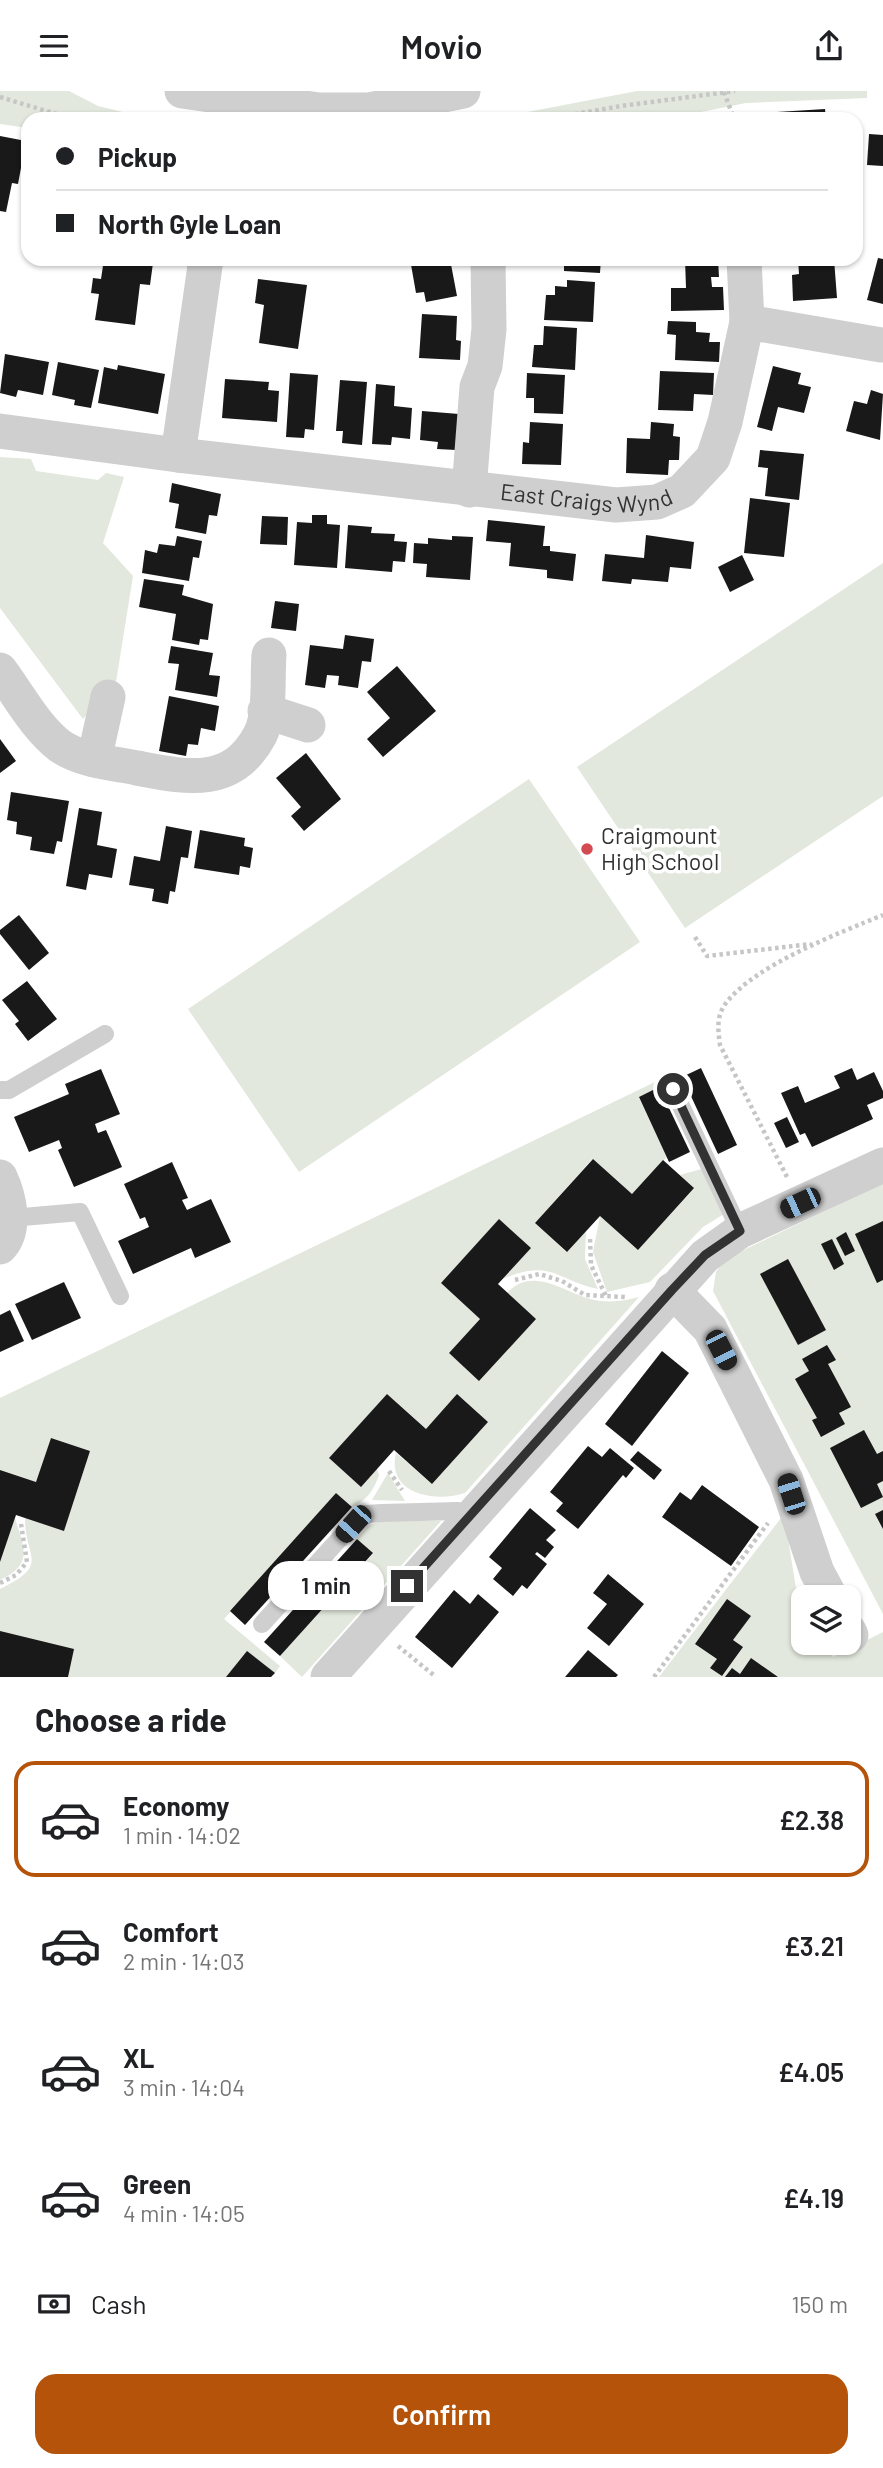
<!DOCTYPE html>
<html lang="en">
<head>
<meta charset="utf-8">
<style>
	body { margin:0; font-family:Barlow,sans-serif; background:#f2f2f2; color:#202124; height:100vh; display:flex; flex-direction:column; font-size:26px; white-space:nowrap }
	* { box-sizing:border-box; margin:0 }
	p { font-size:23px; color:#757577 }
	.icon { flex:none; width:38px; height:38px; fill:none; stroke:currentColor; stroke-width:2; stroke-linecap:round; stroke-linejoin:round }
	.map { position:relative; height:1586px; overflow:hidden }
	.panel { display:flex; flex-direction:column; background:#fff; flex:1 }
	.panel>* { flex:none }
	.top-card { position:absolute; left:21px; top:21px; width:842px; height:154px; border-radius:21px; box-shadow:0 2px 5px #0004; display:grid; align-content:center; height:154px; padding:0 35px; background:#fff }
	.tools { position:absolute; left:791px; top:1494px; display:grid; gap:14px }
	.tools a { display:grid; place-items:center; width:70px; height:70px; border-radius:14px; background:#fff; box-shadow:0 2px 5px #0004; font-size:35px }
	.end { position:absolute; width:32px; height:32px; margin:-16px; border:9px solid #323232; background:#fff; box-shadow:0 0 0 4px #fff }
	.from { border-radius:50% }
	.bubble { position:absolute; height:49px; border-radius:21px; background:#fff; box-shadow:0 2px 5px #0004; font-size:23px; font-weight:600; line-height:49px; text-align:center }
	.car { position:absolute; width:21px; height:42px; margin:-21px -10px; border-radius:9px; box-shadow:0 0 5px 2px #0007; background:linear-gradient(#222 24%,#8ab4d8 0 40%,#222 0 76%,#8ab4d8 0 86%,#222 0) }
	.top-card b { display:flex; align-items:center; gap:24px; height:66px; font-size:26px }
	.top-card b+b { border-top:2px solid #e0e0e0 }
	.top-card i { width:18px; height:18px; background:#202124 }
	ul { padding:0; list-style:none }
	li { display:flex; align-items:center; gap:21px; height:116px; margin:0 14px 10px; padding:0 21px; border:4px solid transparent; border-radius:21px }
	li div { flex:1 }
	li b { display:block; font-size:26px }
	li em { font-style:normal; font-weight:600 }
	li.active { border-color:#b45309 }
	li>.icon { width:63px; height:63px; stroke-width:1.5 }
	h2 { padding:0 35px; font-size:32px; line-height:84px }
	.pay { display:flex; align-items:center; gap:18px; height:77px; padding:0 35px; font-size:26px }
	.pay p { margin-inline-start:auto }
	.action { display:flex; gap:14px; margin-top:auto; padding:14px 35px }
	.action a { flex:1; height:80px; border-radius:21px; background:#b45309; color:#fff; font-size:28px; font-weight:600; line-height:80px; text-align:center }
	header { display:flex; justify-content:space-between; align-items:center; height:91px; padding:0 35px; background:#fff; font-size:32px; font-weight:600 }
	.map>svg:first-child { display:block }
</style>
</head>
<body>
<header><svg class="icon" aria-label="menu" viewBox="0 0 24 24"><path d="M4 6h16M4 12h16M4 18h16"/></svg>Movio<svg class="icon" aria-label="share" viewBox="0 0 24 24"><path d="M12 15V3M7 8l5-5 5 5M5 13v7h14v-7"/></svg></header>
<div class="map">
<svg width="883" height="1586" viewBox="0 0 883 1586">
	<rect width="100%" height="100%" fill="#fff"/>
	<g fill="#e2e8dd">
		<polygon points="0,0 69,0 98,15 151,28 28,28 28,37 0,33"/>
		<polygon points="637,0 867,0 867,7 746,12 666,28 491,28"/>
		<polygon points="0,366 31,368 36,380 98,389 106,382 124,386 103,452 133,485 116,591 83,628 0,517"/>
		<polygon points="883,472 883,705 685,837 577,676"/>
		<polygon points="529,688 640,851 299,1081 188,918"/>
		<path d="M655,991l4,5 -20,11 28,59 -35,37 -40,-35 -57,64 31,29 20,-21 -1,28 13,30c-42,-9 -47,-31 -95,-10l27,-31 -31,-28 -58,63 39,36 -31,34 30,27 28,-87c27,-29 60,2 88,7 14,3 30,1 44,-3l-174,196c-30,10 -79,1 -69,-40l36,31 56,-62 -62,7 -39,-35 -58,64 32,28 16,-17 2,6c-5,15 -13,26 -27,32l-16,-14 -112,126 56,47 -5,7 -49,4h-226v-88c52,-25 24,-31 25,-72l39,13 26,-79 -39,-13 -15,44 -36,-12v-72z"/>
		<polygon points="705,1077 724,1123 703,1136 650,1191 607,1201 593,1161 600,1125 638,1159 693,1096 680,1084"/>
		<polygon points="883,1092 883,1523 713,1200 716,1181 725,1168"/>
		<polygon points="388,1382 405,1410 372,1409"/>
		<polygon points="784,1423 796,1497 803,1510 803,1552 825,1552 833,1566 883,1541 883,1586 659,1586"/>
		<path d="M15,1427c9,30 19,46 -15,62v-19z"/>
		<polygon points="385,1428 441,1430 302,1586 280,1565 373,1463 357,1448 368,1435"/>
	</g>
	<g fill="#191919">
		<polygon points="825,18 826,28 777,28 777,21"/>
		<polygon points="869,43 883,44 883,75 867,74"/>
		<polygon points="0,45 26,50 18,93 12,92 6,121 0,120"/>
		<polygon points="878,167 883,168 883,213 867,209"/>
		<polygon points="104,168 153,172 150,194 140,193 135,234 95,229 99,203 91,202 93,187 101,188"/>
		<polygon points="269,168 300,168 299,175 269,171"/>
		<polygon points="410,168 450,168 457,205 426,211 424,201 416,202"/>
		<polygon points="564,168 601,168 600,182 564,180"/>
		<polygon points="685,168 718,168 719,186 711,186 712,196 723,196 724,219 671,220 671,197 686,197"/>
		<polygon points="798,168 834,168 837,207 793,210 792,184 799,183"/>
		<polygon points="258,188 307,194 298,258 259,252 264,214 255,212"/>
		<polygon points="567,189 595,191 593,231 544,229 546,204 555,204 555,195 567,196"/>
		<polygon points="422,223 457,225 456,249 461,250 460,269 419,267"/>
		<polygon points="668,230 696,231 696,241 710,242 709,251 720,251 719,271 675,269 676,244 667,243"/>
		<polygon points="544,235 577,237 575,279 532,276 534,254 543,254"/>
		<polygon points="5,263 49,271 43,304 18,299 16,306 0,302"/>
		<polygon points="58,271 99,279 91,317 74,314 75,309 52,304"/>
		<polygon points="118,274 165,283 158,323 98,312 104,276 117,279"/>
		<polygon points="773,275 801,282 798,293 811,296 804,322 778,316 772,340 757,336"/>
		<polygon points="660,280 714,282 713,304 694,303 693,320 658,319"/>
		<polygon points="290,282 318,284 314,339 305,338 304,347 286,346"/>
		<polygon points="527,282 565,284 563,323 534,322 534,307 526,307"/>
		<polygon points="225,288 269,291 268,299 279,300 277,331 222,327"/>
		<polygon points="340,289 367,291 362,354 342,352 343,340 336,340"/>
		<polygon points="376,293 395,295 394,315 412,317 410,348 392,346 391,354 372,353"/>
		<polygon points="871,299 883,303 880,349 846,340 854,310 867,313"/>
		<polygon points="422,320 459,323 456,359 437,358 438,351 420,349"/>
		<polygon points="530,331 563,333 561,374 522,373 523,351 529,352"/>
		<polygon points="651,331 674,333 673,345 680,346 679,369 669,369 668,384 626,382 627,347 650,348"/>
		<polygon points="760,359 804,363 799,409 765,405 768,377 758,376"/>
		<polygon points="172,392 221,403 217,425 209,424 206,443 175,437 179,413 169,411"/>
		<polygon points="750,407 790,412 784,466 744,462"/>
		<polygon points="312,424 327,424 327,433 340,434 337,477 294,474 297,431 312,432"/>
		<polygon points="262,425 288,426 287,454 260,453"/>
		<polygon points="488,429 545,435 543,455 550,455 550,460 576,463 573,490 547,487 547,479 509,475 511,452 486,450"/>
		<polygon points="348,434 372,436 371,442 395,443 394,450 407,451 405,471 393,470 392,481 345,477"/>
		<polygon points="646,444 694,451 691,478 670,476 668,491 632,488 631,493 602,490 605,463 644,467"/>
		<polygon points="177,445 202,450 199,467 193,466 189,490 142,482 145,459 157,462 159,453 175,455"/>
		<polygon points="452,445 473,446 470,489 426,486 427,473 413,472 414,452 428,453 428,447 452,449"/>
		<polygon points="742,464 754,489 730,501 718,476"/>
		<polygon points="144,488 184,494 182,504 213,513 208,549 200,548 199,554 172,549 176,523 139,516"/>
		<polygon points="275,510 299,513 296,540 271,537"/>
		<polygon points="345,544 374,548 371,571 362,570 358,597 338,594 339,585 327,584 325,597 305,594 310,554 343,558"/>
		<polygon points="171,555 213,562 209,584 220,585 217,606 175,599 179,573 168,572"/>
		<polygon points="397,575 436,620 383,666 367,648 390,627 367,601"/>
		<polygon points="169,605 219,615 215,640 201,637 198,654 188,653 186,665 159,660"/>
		<polygon points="0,648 16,670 0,682"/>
		<polygon points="306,662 341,708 304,740 291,725 301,716 276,687"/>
		<polygon points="11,701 69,710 62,751 57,750 54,763 30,759 32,746 16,743 17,731 7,729"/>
		<polygon points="79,717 102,721 97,754 117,758 112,787 89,783 86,799 66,795"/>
		<polygon points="166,735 192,740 188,767 181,766 175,801 170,800 168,813 152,810 154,798 129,794 134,765 160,770"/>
		<polygon points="200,739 245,747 244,755 253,757 250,777 240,775 239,784 194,777"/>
		<polygon points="19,824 49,862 29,879 0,843 0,839"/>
		<polygon points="27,890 57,928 28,950 15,933 19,930 2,909"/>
		<polygon points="701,977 737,1054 718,1063 682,986"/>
		<polygon points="852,977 857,989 874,981 883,1000 883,1007 867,1014 873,1028 812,1056 805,1042 800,1044 781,1002 798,995 805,1012 840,997 834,985"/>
		<polygon points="101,978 120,1023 95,1033 98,1042 106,1039 122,1076 74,1096 58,1059 62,1057 59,1049 29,1061 14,1026 69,1003 65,993"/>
		<polygon points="659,996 690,1061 669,1071 639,1006"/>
		<polygon points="787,1026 799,1051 786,1057 774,1032"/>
		<polygon points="593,1068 632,1103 663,1069 694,1097 638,1159 600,1125 567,1161 535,1132"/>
		<polygon points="172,1071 188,1107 182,1109 187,1119 211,1108 231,1151 195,1167 191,1157 133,1183 118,1150 149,1136 145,1126 140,1128 124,1093"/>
		<polygon points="499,1128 531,1157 498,1193 536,1228 479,1290 449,1262 480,1228 441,1192"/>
		<polygon points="883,1130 883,1189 877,1192 855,1143"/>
		<polygon points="846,1141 855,1160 845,1165 836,1147"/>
		<polygon points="832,1148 844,1173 834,1179 821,1153"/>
		<polygon points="788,1168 826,1239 798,1254 760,1183"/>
		<polygon points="64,1191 81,1227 32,1249 15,1213"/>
		<polygon points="10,1219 24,1250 0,1261 0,1224"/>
		<polygon points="827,1254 836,1269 828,1273 851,1316 839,1322 845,1333 821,1346 812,1329 817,1327 795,1288 809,1280 802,1268"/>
		<polygon points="662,1260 689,1282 632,1355 605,1333"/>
		<polygon points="387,1303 426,1338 457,1303 488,1331 432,1393 394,1359 361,1396 329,1367"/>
		<polygon points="864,1339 877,1363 883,1360 883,1390 877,1393 883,1406 861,1417 830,1357"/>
		<polygon points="51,1347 90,1360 64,1440 16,1424 0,1471 0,1379 36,1391"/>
		<polygon points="588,1355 602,1366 610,1357 634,1377 626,1387 623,1384 578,1438 556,1420 563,1412 550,1401"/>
		<polygon points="638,1360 662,1379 654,1389 630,1369"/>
		<polygon points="702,1394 759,1436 731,1475 662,1426 680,1401 691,1409"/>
		<polygon points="336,1402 352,1416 245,1534 230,1520"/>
		<polygon points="530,1417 556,1439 546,1449 554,1456 545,1467 537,1461 535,1463 547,1473 527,1498 522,1494 513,1505 493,1488 502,1477 489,1466"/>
		<polygon points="883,1419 883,1438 875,1423"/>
		<polygon points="357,1448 373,1462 280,1565 264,1551"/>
		<polygon points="608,1483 644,1513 609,1555 587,1537 607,1513 593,1502"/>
		<polygon points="454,1499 470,1513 478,1503 499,1521 452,1577 415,1546"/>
		<polygon points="727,1508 751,1525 733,1549 743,1556 722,1585 710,1577 717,1568 695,1553"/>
		<polygon points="0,1540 74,1558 68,1586 0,1586"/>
		<polygon points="588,1559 618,1584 616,1586 565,1586"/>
		<polygon points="247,1560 275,1582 271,1586 226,1586"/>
		<polygon points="751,1567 778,1586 725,1586 732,1577 740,1583"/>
	</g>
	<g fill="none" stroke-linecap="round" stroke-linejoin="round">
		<g stroke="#c6c6c6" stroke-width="4.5" stroke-dasharray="3.5 3.5" stroke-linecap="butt">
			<polyline points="724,1 734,28"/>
			<polyline points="0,6 73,28"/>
			<polyline points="547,28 621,15 735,0"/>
			<polyline points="695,846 707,865 811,853"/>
			<path d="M787,1086l-67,-132c-2,-15 -4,-29 6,-42 29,-38 113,-70 157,-88"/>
			<polyline points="590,1148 591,1174 606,1205"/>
			<polyline points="515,1189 539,1183 562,1190 585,1204 625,1206"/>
			<polyline points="389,1380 402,1399"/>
			<polyline points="0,1492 16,1484 27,1471 21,1433"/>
			<polyline points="398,1555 436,1586"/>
			<polyline points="654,1586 768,1432"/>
		</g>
		<g stroke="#cfcfcf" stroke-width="18">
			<polyline points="673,998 740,1140"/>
			<polyline points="0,999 9,999 105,943"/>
			<polyline points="11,1127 80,1121 120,1205"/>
			<polyline points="262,1533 353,1433 367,1423 382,1422 458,1420 471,1423"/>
		</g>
		<g stroke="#cfcfcf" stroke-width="35">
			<polyline points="182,0 319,19 369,19 463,0"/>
			<path id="s1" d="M206,168l-28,196 438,50 41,-3 25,-11 31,-33 12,-36 22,-100"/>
			<polyline points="744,168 747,231 881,254"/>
			<polyline points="0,340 178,364"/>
			<polyline points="469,399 477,296 485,275 489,238 488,168"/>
			<path d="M0,579c18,24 36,58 60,76 22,15 52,17 77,22 48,9 95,20 123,-33 11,-21 7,-57 9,-80"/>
			<polyline points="265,620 308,634"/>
			<polyline points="94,669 108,606"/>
			<path d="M0,1086c9,19 17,52 0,70"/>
			<polyline points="672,1199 710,1238 786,1389 817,1481 831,1507"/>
			<polyline points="849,1540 851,1544"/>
			<polyline points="328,1586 705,1165 740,1140 883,1074"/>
		</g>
	</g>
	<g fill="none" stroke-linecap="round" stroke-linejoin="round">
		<polyline stroke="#323232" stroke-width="9" points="407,1495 672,1199 705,1164 740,1140 673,998"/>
	</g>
	<circle fill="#d34b51" stroke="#fff" stroke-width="2.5" cx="587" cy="758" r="7"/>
	<g text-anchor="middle" stroke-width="7" stroke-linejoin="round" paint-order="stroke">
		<g font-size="23" fill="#323232" stroke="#fff">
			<text dy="8" stroke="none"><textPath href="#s1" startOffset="609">East Craigs Wynd</textPath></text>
		</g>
		<g font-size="23" fill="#323232" stroke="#fff" text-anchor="start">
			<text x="601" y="753">Craigmount<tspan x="601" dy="26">High School</tspan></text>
		</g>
	</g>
</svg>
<div class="tools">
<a><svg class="icon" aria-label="layers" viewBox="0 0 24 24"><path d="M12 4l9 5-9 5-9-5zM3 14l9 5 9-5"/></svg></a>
</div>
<i class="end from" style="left:673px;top:998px"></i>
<i class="end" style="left:407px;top:1495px"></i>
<div class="bubble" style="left:268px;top:1470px;width:116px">1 min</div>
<i class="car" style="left:800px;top:1112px;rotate:245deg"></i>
<i class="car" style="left:721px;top:1259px;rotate:153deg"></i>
<i class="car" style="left:791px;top:1403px;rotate:342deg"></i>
<i class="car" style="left:353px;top:1433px;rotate:222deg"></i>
<div class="top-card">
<b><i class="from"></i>Pickup</b>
<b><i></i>North Gyle Loan</b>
</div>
</div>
<section class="panel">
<h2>Choose a ride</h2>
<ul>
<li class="active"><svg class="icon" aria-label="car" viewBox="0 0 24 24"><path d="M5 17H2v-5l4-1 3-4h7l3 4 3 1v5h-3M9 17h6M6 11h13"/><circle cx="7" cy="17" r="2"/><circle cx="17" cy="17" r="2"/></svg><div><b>Economy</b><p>1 min · 14:02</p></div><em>£2.38</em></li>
<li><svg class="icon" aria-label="car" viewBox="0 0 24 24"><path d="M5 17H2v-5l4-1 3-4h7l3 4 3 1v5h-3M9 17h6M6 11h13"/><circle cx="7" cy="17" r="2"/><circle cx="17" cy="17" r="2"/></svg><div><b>Comfort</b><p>2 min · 14:03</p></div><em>£3.21</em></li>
<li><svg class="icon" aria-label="car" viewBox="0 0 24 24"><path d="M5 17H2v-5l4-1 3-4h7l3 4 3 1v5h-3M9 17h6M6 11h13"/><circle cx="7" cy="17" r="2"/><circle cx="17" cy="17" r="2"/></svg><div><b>XL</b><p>3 min · 14:04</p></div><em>£4.05</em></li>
<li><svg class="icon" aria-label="car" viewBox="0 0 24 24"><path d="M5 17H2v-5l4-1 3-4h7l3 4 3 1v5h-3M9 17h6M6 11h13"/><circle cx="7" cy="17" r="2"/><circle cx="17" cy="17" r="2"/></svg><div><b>Green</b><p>4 min · 14:05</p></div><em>£4.19</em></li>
</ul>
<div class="pay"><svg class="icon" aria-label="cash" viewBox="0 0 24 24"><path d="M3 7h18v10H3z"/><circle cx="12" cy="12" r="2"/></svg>Cash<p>150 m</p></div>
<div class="action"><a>Confirm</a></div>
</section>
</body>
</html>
